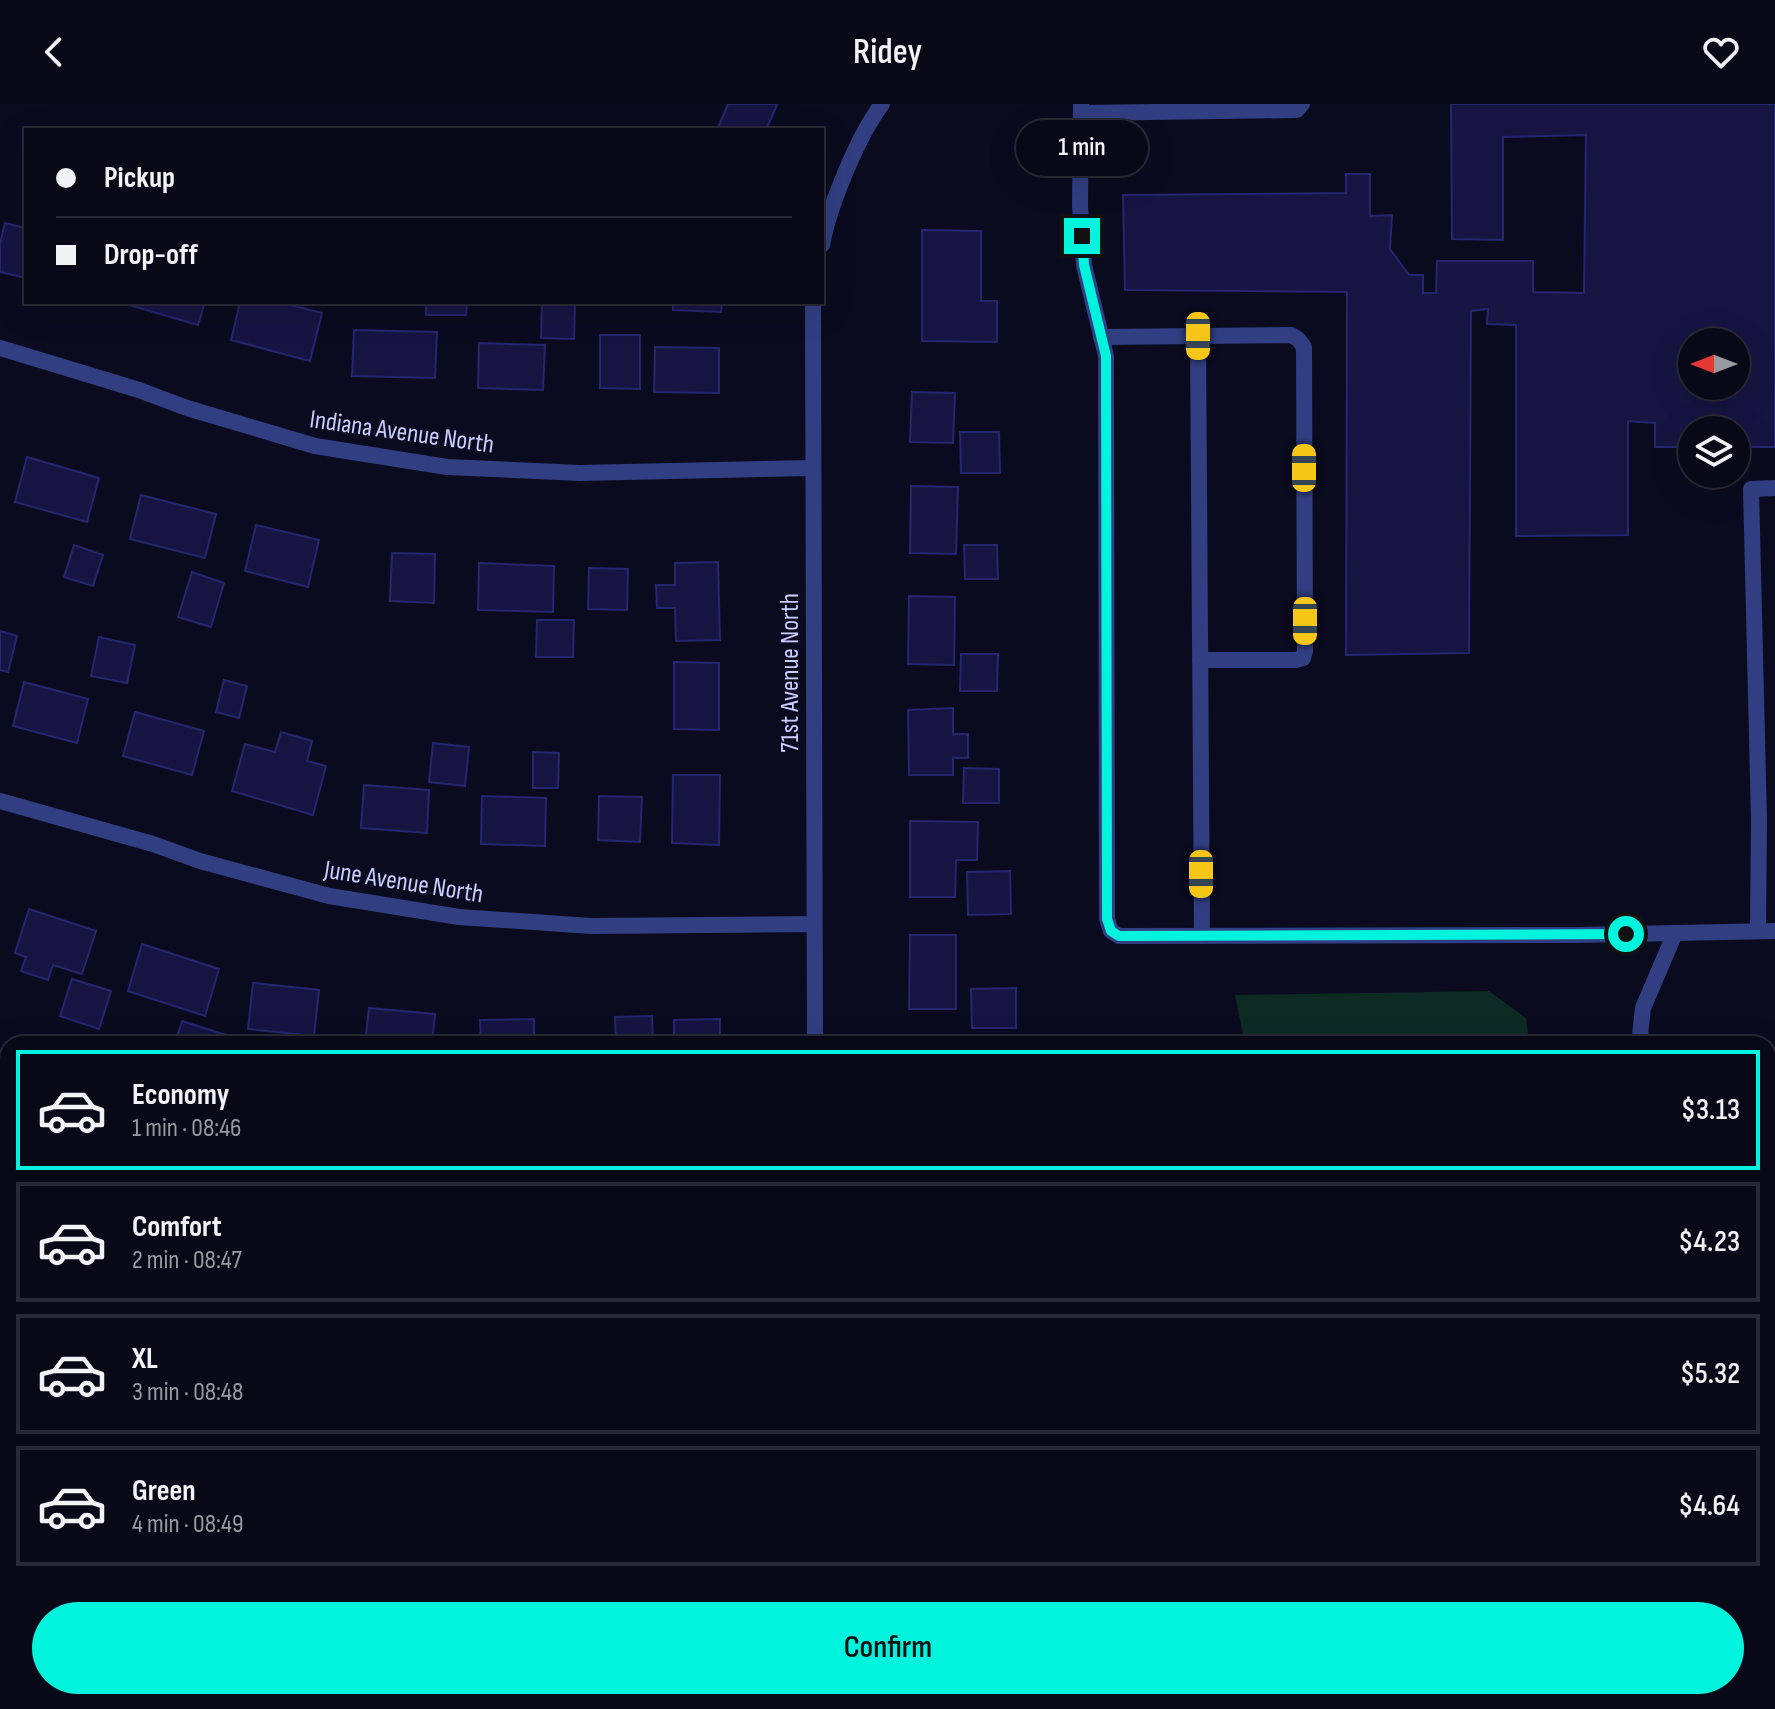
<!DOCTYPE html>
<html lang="en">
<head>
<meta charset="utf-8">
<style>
	body { margin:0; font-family:"Sofia Sans Condensed",sans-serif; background:#111120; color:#f1f3f6; height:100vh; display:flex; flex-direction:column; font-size:30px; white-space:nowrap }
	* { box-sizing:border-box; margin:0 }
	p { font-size:26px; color:#989aa1 }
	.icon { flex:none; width:44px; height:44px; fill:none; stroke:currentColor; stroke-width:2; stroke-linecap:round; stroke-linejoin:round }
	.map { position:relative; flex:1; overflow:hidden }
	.drawer { position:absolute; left:0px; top:932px; width:1776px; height:674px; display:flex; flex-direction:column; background:#080817; border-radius:24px 24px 0 0; box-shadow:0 8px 32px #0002,0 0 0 2px #292936 }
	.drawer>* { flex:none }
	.banner { position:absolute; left:24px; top:24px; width:800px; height:176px; border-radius:0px; box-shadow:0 8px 32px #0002,0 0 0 2px #292936; display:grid; align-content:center; height:176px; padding:0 32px; background:#080817 }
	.needle { width:52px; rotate:270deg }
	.tools { position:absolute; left:1678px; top:224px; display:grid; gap:16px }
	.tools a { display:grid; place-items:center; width:72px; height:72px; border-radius:50%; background:#080817; box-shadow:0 8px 32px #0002,0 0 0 2px #292936; font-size:40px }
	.end { position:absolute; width:36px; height:36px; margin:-18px; border:10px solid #00f4dd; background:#111; box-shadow:0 0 0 4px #111 }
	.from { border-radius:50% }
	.bubble { position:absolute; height:56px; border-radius:28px; background:#080817; box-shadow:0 8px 32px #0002,0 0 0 2px #292936; font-size:26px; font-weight:600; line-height:56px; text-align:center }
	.car { position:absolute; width:24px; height:48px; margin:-24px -12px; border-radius:10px; box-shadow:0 0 6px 2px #0007; background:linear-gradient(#f5c518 24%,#345 0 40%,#f5c518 0 76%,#345 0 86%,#f5c518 0) }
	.banner b { display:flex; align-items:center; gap:28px; height:76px; font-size:30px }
	.banner b+b { border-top:2px solid #292936 }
	.banner i { width:20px; height:20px; background:#f1f3f6 }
	ul { padding:14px 0 0; list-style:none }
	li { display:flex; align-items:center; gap:24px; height:120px; margin:0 16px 12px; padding:0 16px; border:4px solid #292936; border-radius:0px }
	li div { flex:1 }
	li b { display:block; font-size:30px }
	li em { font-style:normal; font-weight:600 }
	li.on { border-color:#00f4dd }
	li>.icon { width:72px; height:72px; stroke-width:1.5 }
	.button { display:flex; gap:16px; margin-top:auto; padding:16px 32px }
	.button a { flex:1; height:92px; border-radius:48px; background:#00f4dd; color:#111; font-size:32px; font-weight:600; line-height:92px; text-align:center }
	header { display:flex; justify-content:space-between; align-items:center; height:104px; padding:0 32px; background:#080817; font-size:36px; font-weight:600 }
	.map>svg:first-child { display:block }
</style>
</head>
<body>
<header><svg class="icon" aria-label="back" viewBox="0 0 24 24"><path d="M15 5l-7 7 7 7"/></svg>Ridey<svg class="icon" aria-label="heart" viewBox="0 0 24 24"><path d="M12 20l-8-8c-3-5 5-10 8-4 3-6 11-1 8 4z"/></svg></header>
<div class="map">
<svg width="1775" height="1605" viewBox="0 0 1775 1605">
	<rect width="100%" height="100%" fill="#0b0b1f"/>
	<polygon fill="#0d2a23" points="1489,887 1526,914 1529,940 1245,940 1235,891"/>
	<g fill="#161542" stroke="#262570" stroke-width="2" fill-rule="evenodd">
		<polygon points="728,0 774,0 777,1 766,26 717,26"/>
		<path d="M1451,0h324v343h-39v-17h-44v17h-37v-24l-27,-2v114l-112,1v-211l-29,-1 1,-15 -17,2 -2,342 -123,2 1,-363 -222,-2 -2,-95 223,-2v-19h24v42l22,-1 -2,34 19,26h14v18h13l1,-32h96v31l51,1 2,-158 -83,2v103l-51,-1zM1692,238h44v44h-44z"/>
		<polygon points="5,119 26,124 26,174 0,168 0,140"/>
		<polygon points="922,126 981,127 981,197 997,197 997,238 922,237"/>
		<polygon points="119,198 205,198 198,221"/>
		<polygon points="240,198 278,198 322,209 310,257 231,236"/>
		<polygon points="426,198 467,198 466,211 426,211"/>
		<polygon points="542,198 575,198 574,235 541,234"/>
		<polygon points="673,198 722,198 721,208 673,206"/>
		<polygon points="354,226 437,228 435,274 352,272"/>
		<polygon points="600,231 640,231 640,285 600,284"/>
		<polygon points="479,239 545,241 543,286 478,284"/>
		<polygon points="655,243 719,244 719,289 654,288"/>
		<polygon points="912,288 955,289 953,339 910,338"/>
		<polygon points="960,328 999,328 1000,369 961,369"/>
		<polygon points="27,353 99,374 87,418 15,398"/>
		<polygon points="911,382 958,383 956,450 910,449"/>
		<polygon points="141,391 216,410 205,454 130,435"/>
		<polygon points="256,421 319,436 308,483 245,467"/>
		<polygon points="74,441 103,451 93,482 64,473"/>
		<polygon points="964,441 997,441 998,475 965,475"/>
		<polygon points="392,449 435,450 434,499 390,497"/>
		<polygon points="718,458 720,536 676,537 675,504 657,504 656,481 675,481 675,459"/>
		<polygon points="479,459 554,462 553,508 478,506"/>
		<polygon points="589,464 628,465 627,506 588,505"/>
		<polygon points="192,468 224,479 211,523 178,513"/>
		<polygon points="909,492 955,493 954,561 908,560"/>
		<polygon points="537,516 574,516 573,553 536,553"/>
		<polygon points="0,527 17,532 8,568 0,566"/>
		<polygon points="99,533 135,541 127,579 91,572"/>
		<polygon points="961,550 998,550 997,587 960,587"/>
		<polygon points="674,558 719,559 719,626 674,625"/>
		<polygon points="224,576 247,582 239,614 216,608"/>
		<polygon points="24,578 88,595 77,639 13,622"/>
		<polygon points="953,604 953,630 968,630 968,654 953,654 953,671 909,671 908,606"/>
		<polygon points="135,608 204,627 192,671 123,652"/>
		<polygon points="281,628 312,637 307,657 326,662 313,711 232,687 245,640 275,648"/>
		<polygon points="433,639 469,643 465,682 429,678"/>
		<polygon points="533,648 559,649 558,684 533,684"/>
		<polygon points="964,664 999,665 999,699 963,699"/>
		<polygon points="673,671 720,671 719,741 672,739"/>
		<polygon points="364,681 429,686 427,729 361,724"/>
		<polygon points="482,692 546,694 545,742 481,740"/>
		<polygon points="599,692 642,693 640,738 598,736"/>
		<polygon points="910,717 978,718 977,756 956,756 955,793 910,793"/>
		<polygon points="1010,767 1011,810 968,811 967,768"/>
		<polygon points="29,805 96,827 82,870 53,861 48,876 21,867 26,853 15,849"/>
		<polygon points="910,831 956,831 956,905 909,905"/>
		<polygon points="142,840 219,865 205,912 128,887"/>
		<polygon points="72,875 111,887 99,925 60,912"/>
		<polygon points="253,879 319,886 314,932 248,925"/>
		<polygon points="1016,884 1016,924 972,924 971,885"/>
		<polygon points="369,904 435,910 432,940 365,940"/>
		<polygon points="652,912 653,940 616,940 615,913"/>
		<polygon points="534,915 534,940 481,940 480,916"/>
		<polygon points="720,915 720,940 674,940 674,916"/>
		<polygon points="182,917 229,932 226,940 175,940"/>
		<polygon points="0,964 8,965 8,1018 0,1017"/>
		<polygon points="0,1446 8,1448 8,1496 0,1494"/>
		<polygon points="160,1598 190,1598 189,1605"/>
		<polygon points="245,1598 311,1598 309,1605 243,1605"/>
		<polygon points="649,1598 702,1598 707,1602 705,1605 644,1605"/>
		<polygon points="418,1602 418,1605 361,1605 361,1604"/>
	</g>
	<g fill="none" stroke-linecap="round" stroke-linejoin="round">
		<g stroke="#313e82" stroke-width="16">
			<polyline points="1081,0 1080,102 1084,161 1106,252 1107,815 1111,827 1119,832 1577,831 1775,827"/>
			<polyline points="1081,9 1297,6 1302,0"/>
			<polyline points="1198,232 1202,832"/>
			<polyline points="1101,233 1291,231 1298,235 1304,243 1305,547 1303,554 1296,556 1200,556"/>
			<polyline points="1758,827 1759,716 1751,385 1775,384"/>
			<polyline points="1639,940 1643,904 1675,829"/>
		</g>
		<g stroke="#313e82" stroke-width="16">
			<path d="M822,141c7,-39 36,-109 60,-141"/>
			<polyline points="813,198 815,940"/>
			<polyline points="0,244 139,286 187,304 315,342 447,363 580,369 812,364"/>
			<polyline points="0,697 153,740 200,757 329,792 459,813 591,822 813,820"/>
			<polyline points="0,1145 8,1147"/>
			<polyline points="983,1598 993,1605"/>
			<polyline points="802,1605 806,1598"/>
		</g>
	</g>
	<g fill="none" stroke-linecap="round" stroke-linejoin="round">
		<polyline stroke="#00f4dd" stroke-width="10" points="1082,132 1084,161 1106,252 1107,815 1111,827 1119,832 1626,830"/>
	</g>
	<g text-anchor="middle" stroke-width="8" stroke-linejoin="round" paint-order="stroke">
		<g font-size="26" fill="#c9cdff" stroke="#0b0b1f">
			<text transform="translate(402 327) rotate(8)" y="9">Indiana Avenue North</text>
			<text transform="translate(789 569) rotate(-90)" y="9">71st Avenue North</text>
			<text transform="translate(404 777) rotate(9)" y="9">June Avenue North</text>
		</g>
	</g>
</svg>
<div class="tools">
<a><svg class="needle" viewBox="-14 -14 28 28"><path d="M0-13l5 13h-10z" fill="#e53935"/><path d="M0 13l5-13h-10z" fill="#989aa1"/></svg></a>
<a><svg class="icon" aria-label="layers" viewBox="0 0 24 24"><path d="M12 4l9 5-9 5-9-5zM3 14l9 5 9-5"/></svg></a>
</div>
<i class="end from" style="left:1626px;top:830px"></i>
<i class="end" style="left:1082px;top:132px"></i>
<div class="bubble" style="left:1016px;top:16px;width:132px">1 min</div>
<i class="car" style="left:1198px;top:232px;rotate:180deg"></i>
<i class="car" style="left:1304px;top:364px;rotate:0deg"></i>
<i class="car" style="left:1305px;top:517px;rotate:180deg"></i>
<i class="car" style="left:1201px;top:770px;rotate:180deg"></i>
<div class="banner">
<b><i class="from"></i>Pickup</b>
<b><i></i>Drop-off</b>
</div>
<section class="drawer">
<ul>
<li class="on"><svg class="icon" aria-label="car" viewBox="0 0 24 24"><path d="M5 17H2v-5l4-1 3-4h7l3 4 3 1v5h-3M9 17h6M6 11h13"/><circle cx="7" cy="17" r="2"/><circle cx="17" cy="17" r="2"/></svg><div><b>Economy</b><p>1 min · 08:46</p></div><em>$3.13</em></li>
<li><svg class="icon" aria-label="car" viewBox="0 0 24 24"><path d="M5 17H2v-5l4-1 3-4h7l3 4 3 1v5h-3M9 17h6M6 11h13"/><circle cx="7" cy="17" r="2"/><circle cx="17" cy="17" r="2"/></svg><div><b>Comfort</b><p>2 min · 08:47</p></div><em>$4.23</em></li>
<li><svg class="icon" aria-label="car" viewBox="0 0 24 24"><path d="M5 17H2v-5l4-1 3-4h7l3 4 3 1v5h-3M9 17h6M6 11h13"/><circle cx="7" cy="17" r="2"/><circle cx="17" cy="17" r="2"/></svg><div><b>XL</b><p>3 min · 08:48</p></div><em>$5.32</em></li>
<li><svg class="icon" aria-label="car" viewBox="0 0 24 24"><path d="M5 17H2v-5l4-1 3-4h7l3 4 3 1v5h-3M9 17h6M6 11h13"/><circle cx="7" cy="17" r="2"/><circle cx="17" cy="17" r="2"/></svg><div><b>Green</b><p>4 min · 08:49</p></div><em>$4.64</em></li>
</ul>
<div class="button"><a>Confirm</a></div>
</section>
</div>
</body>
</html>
